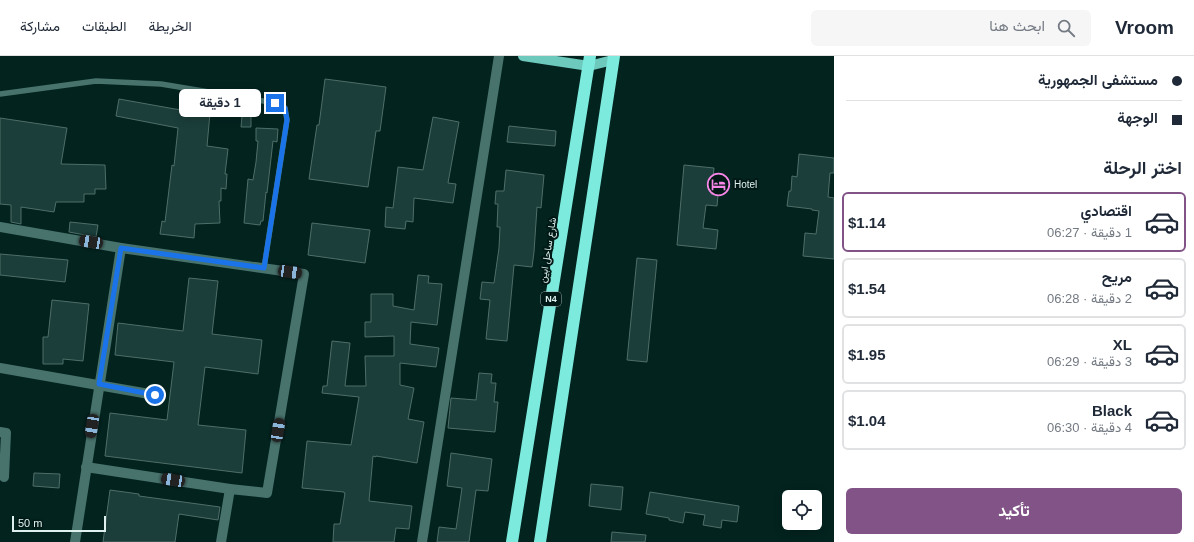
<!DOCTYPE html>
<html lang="ar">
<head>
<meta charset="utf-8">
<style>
	body { margin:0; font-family:Arial,Vazirmatn,sans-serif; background:#f6f6f7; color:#1f2937; direction:rtl; height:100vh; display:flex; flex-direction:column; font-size:15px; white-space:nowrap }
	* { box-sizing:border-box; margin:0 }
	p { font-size:13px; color:#747a83 }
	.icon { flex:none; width:22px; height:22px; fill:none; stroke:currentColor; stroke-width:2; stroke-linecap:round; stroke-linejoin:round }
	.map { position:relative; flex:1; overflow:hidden; direction:ltr }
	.drawer { display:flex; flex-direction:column; background:#fff; width:360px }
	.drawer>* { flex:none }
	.guide { display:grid; align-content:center; height:88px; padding:0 12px; background:#fff }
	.buttons { position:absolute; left:782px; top:434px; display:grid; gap:8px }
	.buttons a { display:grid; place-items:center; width:40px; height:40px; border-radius:6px; background:#fff; box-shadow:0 2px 10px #0003; font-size:20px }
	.scale { position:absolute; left:12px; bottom:10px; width:94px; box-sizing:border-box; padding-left:4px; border:2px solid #dff1ee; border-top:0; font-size:11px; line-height:14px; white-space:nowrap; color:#dff1ee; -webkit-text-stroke:3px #001916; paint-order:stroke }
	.end { position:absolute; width:18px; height:18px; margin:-9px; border:5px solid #1a73e8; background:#fff; box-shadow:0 0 0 2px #fff }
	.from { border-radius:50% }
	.bubble { position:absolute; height:28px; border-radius:6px; background:#fff; box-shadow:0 2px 10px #0003; font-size:13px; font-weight:700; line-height:28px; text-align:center; direction:rtl }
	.car { position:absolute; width:12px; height:24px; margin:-12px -6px; border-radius:5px; box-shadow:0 0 3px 1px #0007; background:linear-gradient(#222 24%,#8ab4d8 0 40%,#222 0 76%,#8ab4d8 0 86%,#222 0) }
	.guide b { display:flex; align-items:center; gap:14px; height:38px; font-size:15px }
	.guide b+b { border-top:1px solid #e0e1e3 }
	.guide i { width:10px; height:10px; background:#1f2937 }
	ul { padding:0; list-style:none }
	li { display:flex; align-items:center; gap:12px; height:60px; margin:0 8px 6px; padding:0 4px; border:2px solid #e0e1e3; border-radius:6px }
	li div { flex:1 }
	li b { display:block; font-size:15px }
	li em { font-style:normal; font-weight:700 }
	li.on { border-color:#815387 }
	li>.icon { width:36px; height:36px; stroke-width:1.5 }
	h2 { padding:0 12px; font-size:18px; line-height:48px }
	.button { display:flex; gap:8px; margin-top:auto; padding:8px 12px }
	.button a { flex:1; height:46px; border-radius:6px; background:#815387; color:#fff; font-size:16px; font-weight:700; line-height:46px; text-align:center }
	header { display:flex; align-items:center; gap:24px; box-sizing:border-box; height:56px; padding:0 20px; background:#fff; border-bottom:1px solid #e0e1e3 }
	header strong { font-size:19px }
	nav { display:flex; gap:22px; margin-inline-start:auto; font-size:14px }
	.search { width:280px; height:36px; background:#f6f6f7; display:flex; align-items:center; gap:10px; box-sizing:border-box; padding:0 14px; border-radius:6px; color:#747a83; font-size:15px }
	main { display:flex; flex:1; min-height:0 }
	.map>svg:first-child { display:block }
</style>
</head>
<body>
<header>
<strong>Vroom</strong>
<div class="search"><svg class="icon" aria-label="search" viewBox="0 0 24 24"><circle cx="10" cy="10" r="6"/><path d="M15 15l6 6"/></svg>ابحث هنا</div>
<nav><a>الخريطة</a><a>الطبقات</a><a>مشاركة</a></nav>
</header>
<main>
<section class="drawer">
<div class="guide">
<b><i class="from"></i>مستشفى الجمهورية</b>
<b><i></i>الوجهة</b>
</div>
<h2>اختر الرحلة</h2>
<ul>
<li class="on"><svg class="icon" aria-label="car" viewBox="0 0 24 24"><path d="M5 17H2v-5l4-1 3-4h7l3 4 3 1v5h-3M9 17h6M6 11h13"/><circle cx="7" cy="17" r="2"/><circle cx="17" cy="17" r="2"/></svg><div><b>اقتصادي</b><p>1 دقيقة · 06:27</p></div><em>$1.14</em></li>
<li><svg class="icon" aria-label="car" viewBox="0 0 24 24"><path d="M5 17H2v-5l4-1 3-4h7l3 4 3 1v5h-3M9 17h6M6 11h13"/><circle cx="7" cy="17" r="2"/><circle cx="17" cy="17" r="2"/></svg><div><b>مريح</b><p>2 دقيقة · 06:28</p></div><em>$1.54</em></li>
<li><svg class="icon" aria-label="car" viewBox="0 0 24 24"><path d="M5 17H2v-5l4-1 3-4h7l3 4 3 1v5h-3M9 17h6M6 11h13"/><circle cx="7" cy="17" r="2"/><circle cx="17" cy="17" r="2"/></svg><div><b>XL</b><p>3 دقيقة · 06:29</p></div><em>$1.95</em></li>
<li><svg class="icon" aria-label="car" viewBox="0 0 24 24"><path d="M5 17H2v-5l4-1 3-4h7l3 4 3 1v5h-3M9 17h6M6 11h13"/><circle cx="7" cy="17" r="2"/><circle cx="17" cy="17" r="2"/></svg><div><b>Black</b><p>4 دقيقة · 06:30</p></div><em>$1.04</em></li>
</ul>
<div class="button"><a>تأكيد</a></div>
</section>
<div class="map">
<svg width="834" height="486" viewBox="0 0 834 486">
	<rect width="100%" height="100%" fill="#03231f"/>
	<g fill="#1b3e3a" stroke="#4e6e69">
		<polygon points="325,23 386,31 380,75 376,75 368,131 309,123 317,69 319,69"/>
		<polygon points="119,43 175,53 210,57 207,90 228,93 225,118 227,118 226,133 221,132 221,145 219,145 220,167 195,168 194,182 160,178 162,165 165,166 172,109 174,110 178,72 116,60"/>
		<polygon points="242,60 251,60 251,71 241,71"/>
		<polygon points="433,61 459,66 448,127 456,128 453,147 414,142 413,166 406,165 405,173 385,171 386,151 393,152 398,111 423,114"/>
		<polygon points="0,62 67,72 61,108 105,109 106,133 95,133 95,138 84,138 84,146 56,146 54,156 21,151 21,168 11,166 11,149 0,148"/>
		<polygon points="509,70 556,75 555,90 507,86"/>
		<polygon points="256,72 278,73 277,86 273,85 267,137 266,136 263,165 261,165 260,169 244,167 248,123 253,124 256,106 258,85 256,85"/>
		<polygon points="799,98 834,102 834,117 830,117 828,141 834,142 834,203 803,200 805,177 816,178 819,155 812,154 812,153 787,150 789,135 791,135 792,120 797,121"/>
		<polygon points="684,109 714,112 711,138 718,139 717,150 706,149 703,172 718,174 716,193 677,189"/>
		<polygon points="506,114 544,119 541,152 537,151 534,196 532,211 514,209 507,285 486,283 490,244 480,243 482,226 494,227 499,192 500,171 497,171 498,148 495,148 496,135 504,135"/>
		<polygon points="70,166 98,169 96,181 69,176"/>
		<polygon points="312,167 370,174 365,207 308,199"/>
		<polygon points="0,198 68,204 65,226 0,219"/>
		<polygon points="637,202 657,204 647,306 627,304"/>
		<polygon points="418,219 429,220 428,227 442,228 437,269 411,266 410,288 439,292 436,311 400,307 400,329 414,332 408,363 424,366 417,407 376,400 376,401 373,400 369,445 412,450 409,473 396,472 394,486 333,486 334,468 340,468 345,437 344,437 344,436 302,432 307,385 351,389 359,341 322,337 323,330 327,330 332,285 350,287 345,330 366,330 365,300 394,300 394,280 365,281 365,266 371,266 371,238 393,238 393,250 414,254"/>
		<polygon points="189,222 218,225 212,278 262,284 258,318 205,311 198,369 246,374 242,417 105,400 110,357 167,364 174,306 115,299 118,267 183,275"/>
		<polygon points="52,244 89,248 83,305 63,303 63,308 43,308 43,281 48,281"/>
		<polygon points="479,317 492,318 491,327 496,327 494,346 498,346 495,376 448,372 451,342 476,344"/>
		<polygon points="451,397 492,403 488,435 476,434 469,486 437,486 439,471 456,473 462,432 447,430"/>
		<polygon points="34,417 60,418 59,432 33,430"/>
		<polygon points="591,428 623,431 621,454 589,450"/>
		<polygon points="110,434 139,438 139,440 220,451 218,464 179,458 175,486 103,486"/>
		<polygon points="650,436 739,450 737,466 722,464 721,472 703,469 705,459 685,456 683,467 669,464 669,462 646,458"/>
		<polygon points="612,476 646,479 645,486 611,486"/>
	</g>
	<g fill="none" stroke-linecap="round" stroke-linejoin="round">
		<polyline stroke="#48726c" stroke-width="5.5" points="0,38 96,25 161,28 275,47 285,52 287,64 264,212"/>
		<g stroke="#48726c" stroke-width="10">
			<polyline points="0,171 121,192 304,218 267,437 230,433 86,411"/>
			<polyline points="0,312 155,339"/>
			<polyline points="0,376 6,377 4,421"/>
			<polyline points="75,486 121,192"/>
			<polyline points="221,486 230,433"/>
			<polyline points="422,486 499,0"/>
		</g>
		<polyline stroke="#6ec9bd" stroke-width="10" points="523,0 589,10 613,4"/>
		<g stroke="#7cebdd" stroke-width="12">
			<polyline points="512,486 590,0"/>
			<polyline points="540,486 614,0"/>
		</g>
	</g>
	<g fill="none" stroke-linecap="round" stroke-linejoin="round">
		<polyline stroke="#1a73e8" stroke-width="5" points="155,339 99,328 121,192 264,212 287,64 285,52 275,47"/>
	</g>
	<defs>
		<symbol id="hotel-ring" viewBox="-11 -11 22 22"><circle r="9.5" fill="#001916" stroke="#f987e8" stroke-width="1.5"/><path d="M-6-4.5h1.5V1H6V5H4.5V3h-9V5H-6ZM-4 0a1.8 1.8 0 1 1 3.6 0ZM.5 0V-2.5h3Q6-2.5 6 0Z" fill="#f987e8"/></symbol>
	</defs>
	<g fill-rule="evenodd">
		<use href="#hotel-ring" x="706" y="116" width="25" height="25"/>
	</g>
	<g text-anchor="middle" stroke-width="4" stroke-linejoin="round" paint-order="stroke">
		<rect fill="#001916" stroke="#9cb0ad" stroke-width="1" x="541" y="236" width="20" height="14" rx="3"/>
		<g font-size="9" font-weight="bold" fill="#dff1ee">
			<text x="551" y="246">N4</text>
		</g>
		<g font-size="10" fill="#dff1ee" stroke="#001916" text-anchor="start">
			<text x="734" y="132">Hotel</text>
		</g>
		<g font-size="10" fill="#dff1ee" stroke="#001916">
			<text transform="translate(547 194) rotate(-81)" y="4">شارع ساحل ابين</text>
		</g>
	</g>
</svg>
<div class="buttons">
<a><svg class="icon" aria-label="locate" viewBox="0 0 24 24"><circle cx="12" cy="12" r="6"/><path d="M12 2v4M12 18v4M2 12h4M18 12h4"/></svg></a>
</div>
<div class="scale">50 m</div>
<i class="end from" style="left:155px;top:339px"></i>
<i class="end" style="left:275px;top:47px"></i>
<div class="bubble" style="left:179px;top:33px;width:82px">1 دقيقة</div>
<i class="car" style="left:91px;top:186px;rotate:279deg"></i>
<i class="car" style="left:290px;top:216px;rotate:98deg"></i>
<i class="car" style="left:92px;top:370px;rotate:189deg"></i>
<i class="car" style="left:278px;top:374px;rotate:9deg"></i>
<i class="car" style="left:173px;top:424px;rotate:279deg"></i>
</div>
</main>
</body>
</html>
